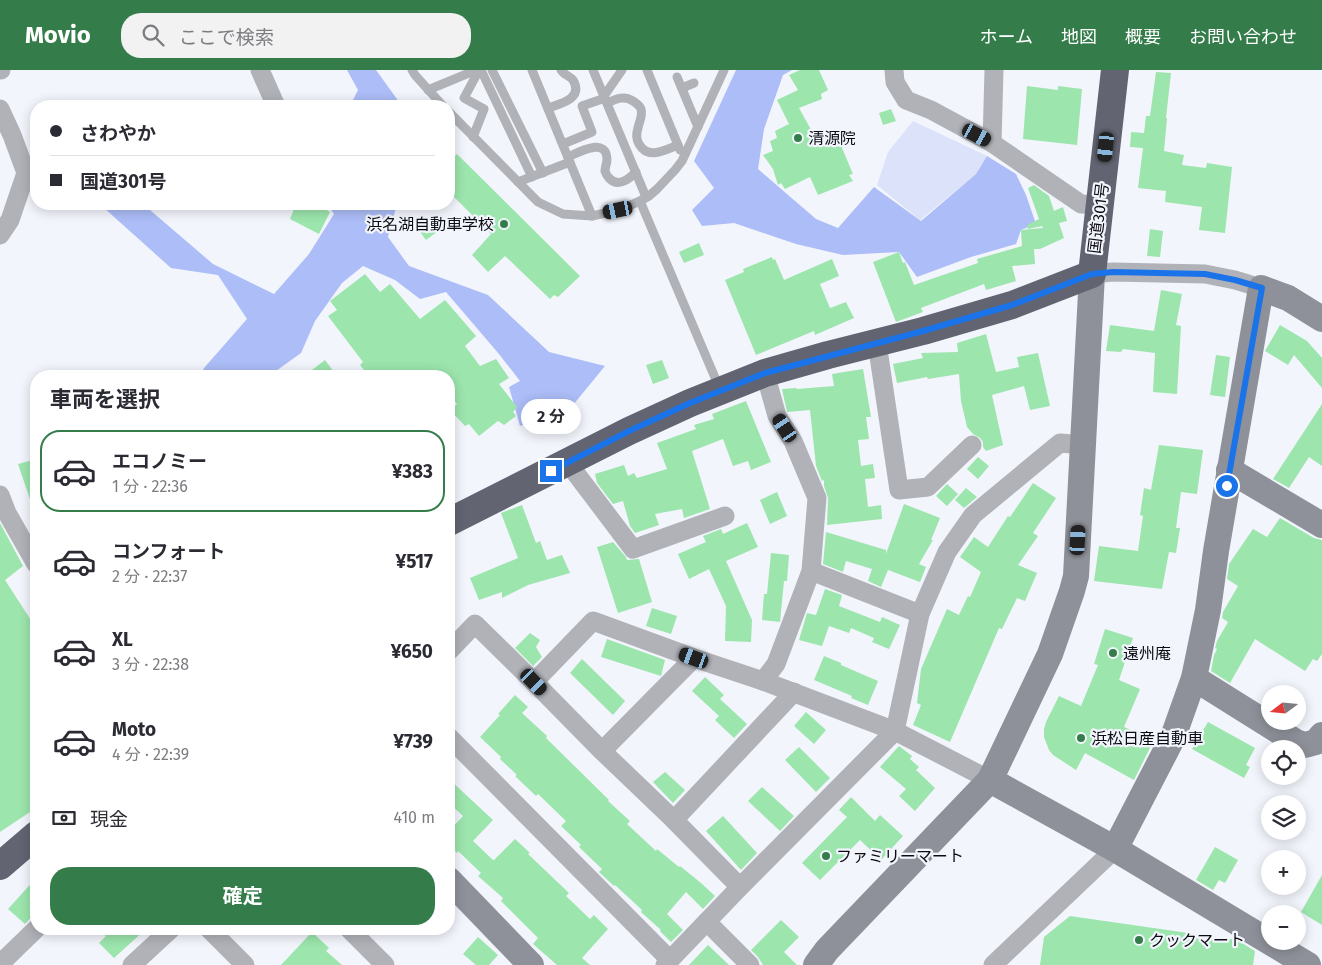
<!DOCTYPE html>
<html lang="ja">
<head>
<meta charset="utf-8">
<style>
	body { margin:0; font-family:"Fira Sans","Noto Sans JP",sans-serif; background:#f2f2f3; color:#2b2b33; height:100vh; display:flex; flex-direction:column; font-size:19px; white-space:nowrap }
	* { box-sizing:border-box; margin:0 }
	p { font-size:16px; color:#7c7c81 }
	.icon { flex:none; width:28px; height:28px; fill:none; stroke:currentColor; stroke-width:2; stroke-linecap:round; stroke-linejoin:round }
	.map { position:relative; flex:1; overflow:hidden }
	.side { position:absolute; left:30px; top:300px; width:425px; height:565px; display:flex; flex-direction:column; background:#fff; border-radius:20px; box-shadow:0 2px 12px #0003 }
	.side>* { flex:none }
	.guide { position:absolute; left:30px; top:30px; width:425px; height:110px; border-radius:20px; box-shadow:0 2px 12px #0003; display:grid; align-content:center; height:110px; padding:0 20px; background:#fff }
	.needle { width:32px; rotate:254deg }
	.controls { position:absolute; left:1261px; top:615px; display:grid; gap:10px }
	.controls a { display:grid; place-items:center; width:45px; height:45px; border-radius:50%; background:#fff; box-shadow:0 2px 12px #0003; font-size:25px }
	.end { position:absolute; width:22px; height:22px; margin:-11px; border:6px solid #1a73e8; background:#fff; box-shadow:0 0 0 2px #fff }
	.from { border-radius:50% }
	.bubble { position:absolute; height:35px; border-radius:18px; background:#fff; box-shadow:0 2px 12px #0003; font-size:16px; font-weight:700; line-height:35px; text-align:center }
	.car { position:absolute; width:15px; height:30px; margin:-15px -8px; border-radius:6px; box-shadow:0 0 4px 1px #0007; background:linear-gradient(#222 24%,#8ab4d8 0 40%,#222 0 76%,#8ab4d8 0 86%,#222 0) }
	.guide b { display:flex; align-items:center; gap:18px; height:48px; font-size:19px }
	.guide b+b { border-top:1px solid #e1e1e2 }
	.guide i { width:12px; height:12px; background:#2b2b33 }
	ul { padding:0; list-style:none }
	li { display:flex; align-items:center; gap:15px; height:82px; margin:0 10px 8px; padding:0 10px; border:2px solid transparent; border-radius:20px }
	li div { flex:1 }
	li b { display:block; font-size:19px }
	li em { font-style:normal; font-weight:700 }
	li.current { border-color:#347d4a }
	li>.icon { width:45px; height:45px; stroke-width:1.5 }
	h2 { padding:0 20px; font-size:22px; line-height:60px }
	.pay { display:flex; align-items:center; gap:12px; height:55px; padding:0 20px; font-size:19px }
	.pay p { margin-inline-start:auto }
	.button { display:flex; gap:10px; margin-top:auto; padding:10px 20px }
	.button a { flex:1; height:58px; border-radius:20px; background:#347d4a; color:#fff; font-size:20px; font-weight:700; line-height:58px; text-align:center }
	header { display:flex; align-items:center; gap:30px; box-sizing:border-box; height:70px; padding:0 25px; background:#347d4a; color:#fff }
	header strong { font-size:24px }
	nav { display:flex; gap:28px; margin-inline-start:auto; font-size:18px }
	.search { width:350px; height:45px; background:#f2f2f3; display:flex; align-items:center; gap:12px; box-sizing:border-box; padding:0 18px; border-radius:20px; color:#7c7c81; font-size:19px }
	.map>svg:first-child { display:block }
</style>
</head>
<body>
<header>
<strong>Movio</strong>
<div class="search"><svg class="icon" aria-label="search" viewBox="0 0 24 24"><circle cx="10" cy="10" r="6"/><path d="M15 15l6 6"/></svg>ここで検索</div>
<nav><a>ホーム</a><a>地図</a><a>概要</a><a>お問い合わせ</a></nav>
</header>
<div class="map">
<svg width="1322" height="895" viewBox="0 0 1322 895">
	<rect width="100%" height="100%" fill="#f3f5fd"/>
	<polygon fill="#dbe2fa" points="913,51 987,86 976,104 920,150 877,115 888,82"/>
	<g fill="#acbdf7">
		<polygon points="347,0 376,0 402,36 350,36 358,20"/>
		<polygon points="736,0 792,0 783,5 764,59 758,99 816,149 838,158 874,117 921,151 976,104 987,86 1016,104 1026,125 1036,154 1021,160 1016,174 971,187 917,207 899,182 843,185 796,174 734,153 702,156 692,140 714,118 694,91"/>
		<polygon points="102,134 143,134 213,194 274,224 309,184 334,144 327,134 397,134 388,167 409,196 488,225 549,282 605,296 573,335 520,356 509,317 520,311 499,284 446,222 420,229 395,210 363,196 342,213 315,251 301,283 269,306 200,306 204,298 247,249 218,205 171,198 103,137"/>
	</g>
	<g fill="#9ce5ad">
		<polygon points="800,0 819,0 828,20 821,24 822,29 799,38 819,74 837,67 843,77 842,78 853,104 849,105 853,111 818,125 810,107 785,119 781,113 778,115 773,99 763,85 773,81 770,71 777,68 775,61 789,54 777,30 798,20 789,5"/>
		<polygon points="1156,2 1171,3 1166,48 1167,48 1164,81 1184,85 1182,95 1206,98 1207,93 1232,97 1225,163 1199,160 1202,137 1165,132 1166,121 1138,118 1143,78 1130,77 1131,62 1144,63 1146,46 1150,46"/>
		<polygon points="1027,16 1058,20 1058,16 1082,19 1077,75 1023,69"/>
		<polygon points="891,39 896,51 883,55 879,43"/>
		<polygon points="457,84 580,206 558,227 554,225 550,229 505,186 488,202 472,185 491,164 449,122 449,92"/>
		<polygon points="1034,115 1049,126 1054,141 1063,137 1067,151 1059,153 1064,168 1040,179 1034,179 1035,194 1012,196 1016,211 986,220 984,214 921,238 923,242 896,252 873,192 899,182 903,193 905,192 914,215 978,193 977,189 1022,176 1021,160 1043,158 1042,156 1028,159 1027,155 1039,149 1028,118"/>
		<polygon points="296,134 316,134 330,142 319,164 290,149"/>
		<polygon points="428,150 441,159 426,170 418,159"/>
		<polygon points="1150,159 1163,161 1160,187 1147,186"/>
		<polygon points="699,173 704,185 684,193 679,182"/>
		<polygon points="772,187 773,190 775,189 784,210 832,189 839,206 820,214 830,238 846,232 854,248 815,265 814,261 756,285 725,210 744,202 743,199"/>
		<polygon points="365,204 380,222 390,214 420,249 445,230 476,266 465,276 480,296 496,289 509,308 499,314 517,337 513,342 516,346 504,355 498,351 479,366 469,354 465,356 450,340 457,334 449,324 449,306 369,306 360,295 363,292 328,246 337,240 330,231"/>
		<polygon points="1161,220 1182,224 1176,255 1181,256 1177,324 1153,322 1155,283 1123,279 1121,282 1106,281 1110,255 1154,261"/>
		<polygon points="1280,255 1307,271 1322,288 1322,318 1294,285 1288,295 1265,281"/>
		<polygon points="986,264 996,302 1019,297 1017,287 1038,283 1050,336 1030,340 1024,316 992,325 1003,375 986,381 983,377 983,372 980,368 973,364 967,357 961,331 959,304 928,309 927,307 897,313 893,294 923,288 921,283 958,282 957,273"/>
		<polygon points="1216,285 1230,287 1225,327 1210,325"/>
		<polygon points="325,290 337,306 304,306"/>
		<polygon points="662,290 669,308 653,314 646,295"/>
		<polygon points="863,299 871,347 866,347 869,369 858,370 861,396 873,394 875,408 865,409 868,437 881,435 882,449 827,455 828,428 824,416 824,410 822,411 816,396 810,340 787,342 782,319 796,318 797,319 834,316 832,304"/>
		<polygon points="746,331 771,392 751,400 748,391 733,396 723,369 692,381 710,439 684,448 682,439 655,444 659,455 635,463 630,456 623,431 613,434 597,413 595,404 624,395 628,406 634,403 637,408 667,399 657,373 696,359 694,355 714,349 712,344"/>
		<polygon points="1322,334 1322,396 1309,387 1289,418 1273,409"/>
		<polygon points="1159,375 1203,380 1197,424 1181,422 1176,458 1180,458 1176,483 1169,482 1162,519 1094,511 1099,476 1138,481 1143,446 1140,445 1144,418 1151,420"/>
		<polygon points="978,387 989,396 978,409 967,399"/>
		<polygon points="33,390 36,398 36,441 34,441 18,394"/>
		<polygon points="1033,413 1056,428 1033,463 1038,466 1018,495 1037,503 1025,531 1017,528 1002,559 999,558 950,672 913,655 921,635 917,633 921,599 947,539 959,545 968,526 970,527 981,502 960,487 974,467 988,477 1008,446 1010,447"/>
		<polygon points="947,414 958,424 947,436 936,426"/>
		<polygon points="966,418 977,427 964,438 955,430"/>
		<polygon points="777,422 787,446 770,454 760,430"/>
		<polygon points="904,434 940,448 931,470 933,470 919,494 926,497 920,512 888,500 881,517 868,511 872,499 846,491 843,502 823,494 826,462 886,480 886,484"/>
		<polygon points="522,435 536,473 540,471 547,490 562,485 570,503 528,515 502,528 502,522 479,530 470,508 518,488 501,443"/>
		<polygon points="1280,448 1314,468 1322,470 1322,584 1317,591 1313,589 1305,601 1255,569 1230,613 1211,601 1214,585 1217,579 1215,578 1217,571 1228,552 1222,548 1223,542 1238,516 1227,509 1229,494 1253,459 1267,467"/>
		<polygon points="0,453 23,496 5,510 36,558 36,738 0,762"/>
		<polygon points="747,453 758,477 726,491 752,550 751,572 725,571 726,536 709,499 689,509 678,484 706,472 703,466 721,459 723,464"/>
		<polygon points="613,472 626,487 627,490 639,489 652,532 618,543 597,477"/>
		<polygon points="771,483 789,485 787,511 784,511 780,552 762,550 764,524 767,524"/>
		<polygon points="825,519 842,525 839,536 880,552 882,547 900,555 889,579 872,572 874,568 851,558 849,563 829,556 822,576 799,570 807,543 816,545"/>
		<polygon points="652,538 677,546 671,564 646,556"/>
		<polygon points="1105,559 1133,568 1119,610 1140,619 1124,657 1154,670 1134,710 1085,683 1076,700 1053,685 1049,680 1044,667 1044,659 1046,652 1059,626 1081,636 1098,595 1094,594"/>
		<polygon points="530,563 540,570 536,577 542,587 533,596 515,578"/>
		<polygon points="607,569 665,590 661,606 601,587"/>
		<polygon points="824,586 841,593 841,595 878,611 868,635 851,628 852,626 814,610"/>
		<polygon points="582,589 625,631 613,645 570,603"/>
		<polygon points="705,607 724,625 720,629 747,654 734,668 715,650 719,646 692,621"/>
		<polygon points="515,625 528,637 522,643 547,666 546,668 609,730 608,731 630,751 627,754 656,781 657,779 679,797 680,796 701,813 715,826 703,839 686,822 667,844 683,860 671,872 660,861 661,860 641,842 642,840 615,815 614,816 599,802 602,799 579,777 581,775 561,756 566,751 538,724 536,726 515,706 517,705 500,689 501,687 480,667 500,645 498,644"/>
		<polygon points="806,642 826,660 814,674 794,656"/>
		<polygon points="1208,652 1255,678 1246,695 1250,697 1244,708 1192,679"/>
		<polygon points="899,676 912,686 910,689 919,697 916,700 935,718 915,741 899,726 906,719 880,697"/>
		<polygon points="799,677 830,708 816,722 785,690"/>
		<polygon points="665,702 685,720 673,733 653,712"/>
		<polygon points="449,709 493,750 473,771 493,790 494,790 515,769 530,783 528,784 569,823 566,826 590,849 594,845 608,859 582,888 590,895 557,895 533,874 538,868 501,831 503,828 478,806 481,803 458,781 457,783 449,775 449,761 463,746 449,733"/>
		<polygon points="762,717 794,746 780,761 748,731"/>
		<polygon points="851,727 875,751 880,745 903,766 881,790 860,770 820,810 802,793 847,747 839,740"/>
		<polygon points="723,746 757,783 741,800 706,761"/>
		<polygon points="1215,777 1238,790 1225,813 1219,810 1213,820 1196,810"/>
		<polygon points="1322,805 1322,855 1301,842"/>
		<polygon points="36,808 36,842 25,854 8,839"/>
		<polygon points="1070,846 1237,870 1255,881 1253,895 1040,895 1044,867"/>
		<polygon points="781,850 799,867 784,882 797,895 763,895 758,887 751,880"/>
		<polygon points="98,859 146,859 114,888 99,873 106,866"/>
		<polygon points="312,862 329,878 326,881 342,895 281,895"/>
		<polygon points="478,867 498,885 489,895 476,895 463,884"/>
		<polygon points="708,875 729,895 689,895"/>
	</g>
	<g fill="none" stroke-linecap="round" stroke-linejoin="round">
		<g stroke="#b0b2b8" stroke-width="9">
			<polyline points="412,0 415,5 443,36"/>
			<polyline points="481,0 532,107"/>
			<polyline points="492,0 543,103"/>
			<polyline points="532,0 592,146"/>
			<polyline points="593,0 646,127"/>
			<polyline points="647,0 680,80"/>
			<polyline points="677,7 698,57"/>
			<polyline points="682,18 694,13"/>
			<polyline points="428,20 476,0"/>
			<polyline points="604,26 622,0"/>
			<path d="M607,33c9,-4 17,-8 26,-2 3,2 7,5 8,8 2,7 -2,13 -3,19 -2,6 -2,11 1,16 9,16 26,6 39,1"/>
			<path d="M548,38c12,-4 36,-9 25,-28 -3,-4 -9,-5 -12,-10"/>
			<polyline points="449,42 538,132 563,144 592,146 619,140 640,131 649,126 657,119 675,100 682,91 724,0"/>
			<polyline points="473,67 484,39 464,28 479,0"/>
			<polyline points="563,74 592,62 582,36 605,28"/>
			<path d="M568,87c11,-5 38,-20 39,2 0,5 -2,8 -2,12 1,3 2,5 4,7 9,10 20,1 27,-6"/>
			<polyline points="518,112 570,92"/>
			<polyline points="640,131 719,317"/>
		</g>
		<g stroke="#b0b2b8" stroke-width="19">
			<polyline points="0,0 1,0"/>
			<polyline points="260,0 276,36"/>
			<polyline points="894,0 895,12 906,30 931,40 992,73 1081,134 1100,135"/>
			<polyline points="0,39 12,65 26,103 10,150 0,165"/>
			<polyline points="992,73 994,0"/>
			<polyline points="1092,204 1113,202 1205,204 1235,210 1261,218"/>
			<polyline points="877,273 899,420 928,417 972,375"/>
			<polyline points="568,393 633,479 725,446"/>
			<polyline points="0,425 7,443 36,494"/>
			<polyline points="811,501 920,544"/>
			<polyline points="449,581 475,554 534,612 602,681 674,750 740,817"/>
			<polyline points="763,611 776,594 811,501 817,428 793,371 777,346 765,303"/>
			<polyline points="534,612 593,551 694,588 763,611 895,661 990,710"/>
			<polyline points="449,667 670,890"/>
			<polyline points="602,681 694,588"/>
			<polyline points="674,750 794,622"/>
			<polyline points="707,852 750,895"/>
			<polyline points="209,859 245,895"/>
			<polyline points="349,859 385,895"/>
			<polyline points="0,894 36,859"/>
			<polyline points="132,895 171,859"/>
			<polyline points="665,895 740,817 895,661 920,544 947,482 973,445 1060,373 1083,375"/>
			<polyline points="993,895 1115,779"/>
		</g>
		<g stroke="#8e9199" stroke-width="26">
			<polyline points="1229,400 1322,455"/>
			<polyline points="1194,608 1296,672 1305,675 1316,672 1322,665"/>
			<polyline points="990,710 1115,779 1308,895"/>
			<polyline points="1115,779 1173,667 1194,608 1208,540 1216,481 1261,218 1288,228 1322,249"/>
			<polyline points="449,810 531,895"/>
			<polyline points="816,895 827,880 990,710 1050,584 1072,521 1076,506 1092,204"/>
		</g>
		<g stroke="#626571" stroke-width="28">
			<polyline points="449,452 629,361 690,333 765,303 828,285 923,261 1012,235 1092,204 1115,0"/>
			<polyline points="0,796 36,765"/>
		</g>
	</g>
	<g fill="none" stroke-linecap="round" stroke-linejoin="round">
		<polyline stroke="#1a73e8" stroke-width="6" points="551,401 629,361 690,333 765,303 923,261 1012,235 1092,204 1113,202 1205,204 1235,210 1262,218 1227,416"/>
	</g>
	<g fill="#347d4a" stroke="#f3f5fd" stroke-width="2">
		<circle cx="798" cy="68" r="5"/>
		<circle cx="504" cy="154" r="5"/>
		<circle cx="1113" cy="583" r="5"/>
		<circle cx="1081" cy="668" r="5"/>
		<circle cx="826" cy="786" r="5"/>
		<circle cx="1139" cy="870" r="5"/>
	</g>
	<g text-anchor="middle" stroke-width="4.5" stroke-linejoin="round" paint-order="stroke">
		<g font-size="16" fill="#0c0d12" stroke="#f3f5fd" text-anchor="start">
			<text x="808" y="74">清源院</text>
			<text x="494" y="160" text-anchor="end">浜名湖自動車学校</text>
			<text x="1123" y="589">遠州庵</text>
			<text x="1091" y="674">浜松日産自動車</text>
			<text x="836" y="792">ファミリーマート</text>
			<text x="1149" y="876">クックマート</text>
		</g>
		<g font-size="16" fill="#0c0d12" stroke="#f3f5fd">
			<text transform="translate(1098 148) rotate(-83)" y="6">国道301号</text>
		</g>
	</g>
</svg>
<div class="controls">
<a><svg class="needle" viewBox="-14 -14 28 28"><path d="M0-13l5 13h-10z" fill="#e53935"/><path d="M0 13l5-13h-10z" fill="#7c7c81"/></svg></a>
<a><svg class="icon" aria-label="locate" viewBox="0 0 24 24"><circle cx="12" cy="12" r="6"/><path d="M12 2v4M12 18v4M2 12h4M18 12h4"/></svg></a>
<a><svg class="icon" aria-label="layers" viewBox="0 0 24 24"><path d="M12 4l9 5-9 5-9-5zM3 14l9 5 9-5"/></svg></a>
<a>+</a>
<a>−</a>
</div>
<i class="end from" style="left:1227px;top:416px"></i>
<i class="end" style="left:551px;top:401px"></i>
<div class="bubble" style="left:521px;top:329px;width:60px">2 分</div>
<i class="car" style="left:977px;top:65px;rotate:118deg"></i>
<i class="car" style="left:1106px;top:77px;rotate:186deg"></i>
<i class="car" style="left:618px;top:140px;rotate:258deg"></i>
<i class="car" style="left:785px;top:358px;rotate:327deg"></i>
<i class="car" style="left:1078px;top:470px;rotate:3deg"></i>
<i class="car" style="left:694px;top:588px;rotate:290deg"></i>
<i class="car" style="left:534px;top:612px;rotate:136deg"></i>
<div class="guide">
<b><i class="from"></i>さわやか</b>
<b><i></i>国道301号</b>
</div>
<section class="side">
<h2>車両を選択</h2>
<ul>
<li class="current"><svg class="icon" aria-label="car" viewBox="0 0 24 24"><path d="M5 17H2v-5l4-1 3-4h7l3 4 3 1v5h-3M9 17h6M6 11h13"/><circle cx="7" cy="17" r="2"/><circle cx="17" cy="17" r="2"/></svg><div><b>エコノミー</b><p>1 分 · 22:36</p></div><em>¥383</em></li>
<li><svg class="icon" aria-label="car" viewBox="0 0 24 24"><path d="M5 17H2v-5l4-1 3-4h7l3 4 3 1v5h-3M9 17h6M6 11h13"/><circle cx="7" cy="17" r="2"/><circle cx="17" cy="17" r="2"/></svg><div><b>コンフォート</b><p>2 分 · 22:37</p></div><em>¥517</em></li>
<li><svg class="icon" aria-label="car" viewBox="0 0 24 24"><path d="M5 17H2v-5l4-1 3-4h7l3 4 3 1v5h-3M9 17h6M6 11h13"/><circle cx="7" cy="17" r="2"/><circle cx="17" cy="17" r="2"/></svg><div><b>XL</b><p>3 分 · 22:38</p></div><em>¥650</em></li>
<li><svg class="icon" aria-label="car" viewBox="0 0 24 24"><path d="M5 17H2v-5l4-1 3-4h7l3 4 3 1v5h-3M9 17h6M6 11h13"/><circle cx="7" cy="17" r="2"/><circle cx="17" cy="17" r="2"/></svg><div><b>Moto</b><p>4 分 · 22:39</p></div><em>¥739</em></li>
</ul>
<div class="pay"><svg class="icon" aria-label="cash" viewBox="0 0 24 24"><path d="M3 7h18v10H3z"/><circle cx="12" cy="12" r="2"/></svg>現金<p>410 m</p></div>
<div class="button"><a>確定</a></div>
</section>
</div>
</body>
</html>
